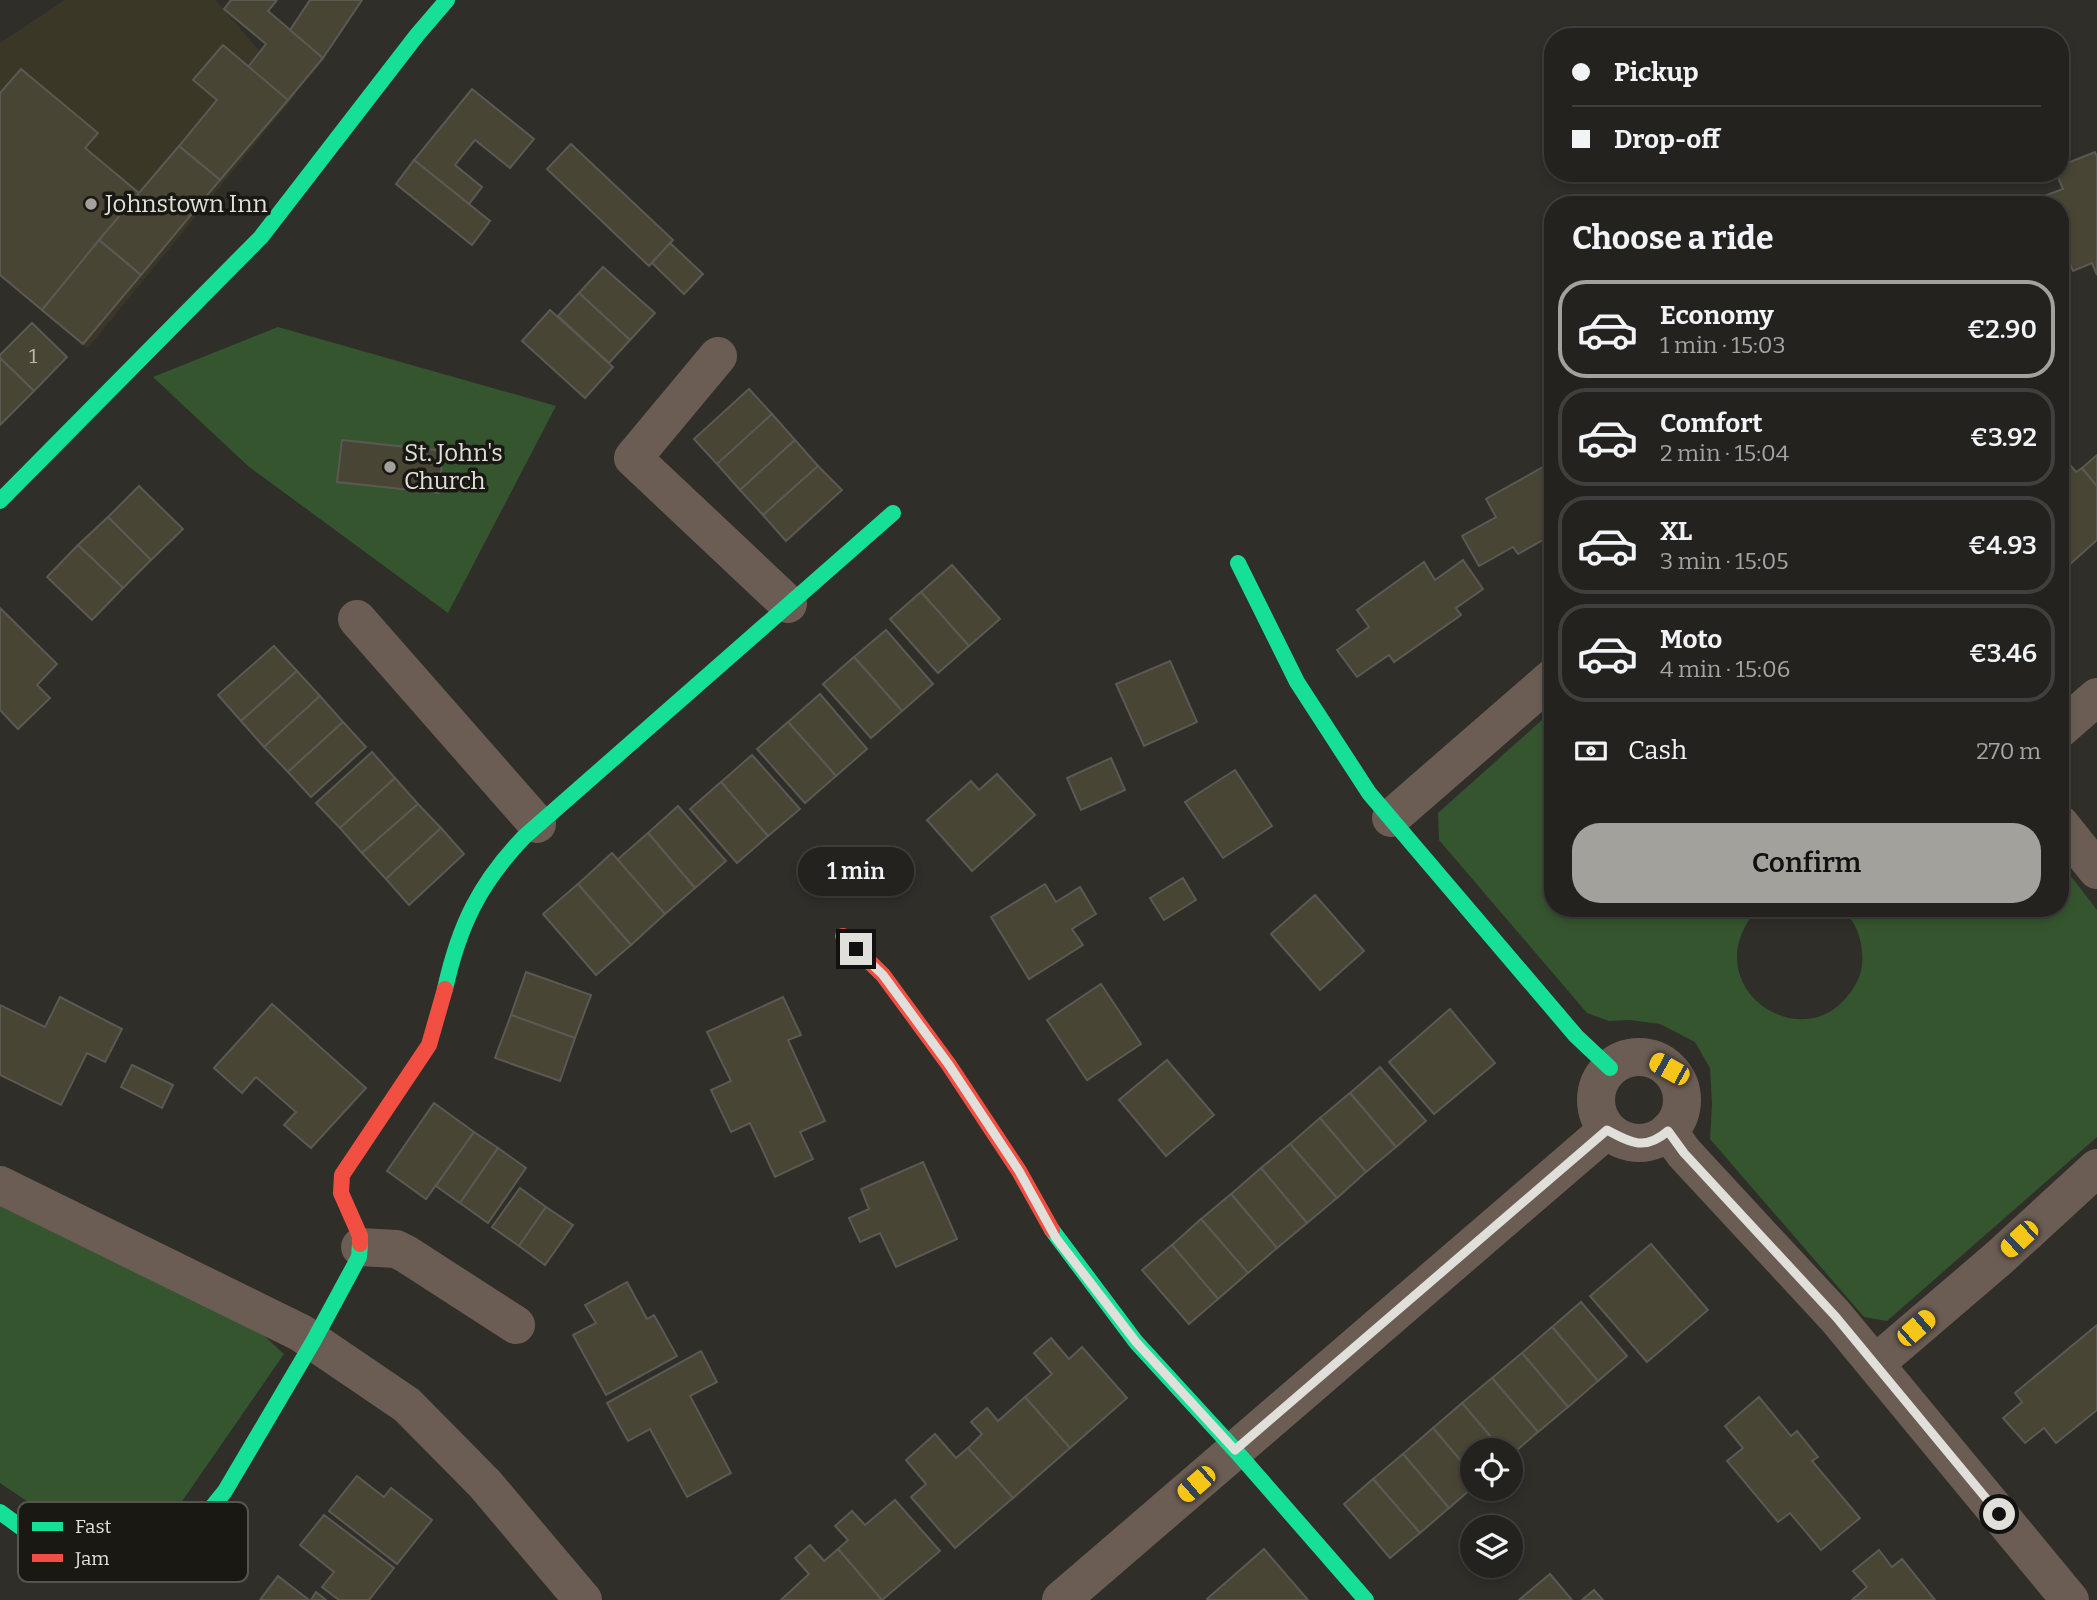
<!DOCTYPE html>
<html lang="en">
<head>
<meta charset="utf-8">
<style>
	body { margin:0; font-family:Bitter,serif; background:#2b2a28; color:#f1f3f6; height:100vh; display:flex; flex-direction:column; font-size:26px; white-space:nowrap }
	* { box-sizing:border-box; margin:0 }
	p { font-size:23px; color:#a3a4a4 }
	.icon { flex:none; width:38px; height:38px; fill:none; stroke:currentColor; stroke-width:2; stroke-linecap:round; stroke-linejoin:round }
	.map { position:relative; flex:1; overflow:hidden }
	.side { position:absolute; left:1544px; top:196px; width:525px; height:721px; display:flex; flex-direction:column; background:#23221f; border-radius:28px; box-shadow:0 4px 10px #0003,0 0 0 2px #403f3d }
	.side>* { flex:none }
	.guide { position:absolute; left:1544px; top:28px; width:525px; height:154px; border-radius:28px; box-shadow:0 4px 10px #0003,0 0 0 2px #403f3d; display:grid; align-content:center; height:154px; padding:0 28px; background:#23221f }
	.buttons { position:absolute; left:1460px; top:1438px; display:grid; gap:14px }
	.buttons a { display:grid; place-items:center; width:63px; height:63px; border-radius:50%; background:#23221f; box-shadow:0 4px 10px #0003,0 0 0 2px #403f3d; font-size:35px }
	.end { position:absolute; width:32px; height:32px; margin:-16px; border:9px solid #e1dfd9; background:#111; box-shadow:0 0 0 4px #111 }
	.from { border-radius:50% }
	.bubble { position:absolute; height:49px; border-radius:24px; background:#23221f; box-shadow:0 4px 10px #0003,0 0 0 2px #403f3d; font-size:23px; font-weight:600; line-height:49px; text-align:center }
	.car { position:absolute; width:21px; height:42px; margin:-21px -10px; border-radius:9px; box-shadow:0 0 5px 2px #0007; background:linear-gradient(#f5c518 24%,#345 0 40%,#f5c518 0 76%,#345 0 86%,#f5c518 0) }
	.guide b { display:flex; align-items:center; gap:24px; height:66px; font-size:26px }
	.guide b+b { border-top:2px solid #403f3d }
	.guide i { width:18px; height:18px; background:#f1f3f6 }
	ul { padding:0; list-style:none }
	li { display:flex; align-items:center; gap:21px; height:98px; margin:0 14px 10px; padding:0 14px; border:4px solid #403f3d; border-radius:28px }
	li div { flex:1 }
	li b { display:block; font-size:26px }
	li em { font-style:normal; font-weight:600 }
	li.on { border-color:#a3a19b }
	li>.icon { width:63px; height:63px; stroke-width:1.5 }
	h2 { padding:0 28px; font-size:32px; line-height:84px }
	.pay { display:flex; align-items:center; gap:18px; height:77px; padding:0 28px; font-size:26px }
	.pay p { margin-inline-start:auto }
	.cta { display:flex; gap:14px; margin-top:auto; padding:14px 28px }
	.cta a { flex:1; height:80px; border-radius:28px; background:#a3a19b; color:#111; font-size:28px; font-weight:600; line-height:80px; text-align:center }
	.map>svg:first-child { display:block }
</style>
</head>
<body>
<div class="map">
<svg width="2097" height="1600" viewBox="0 0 2097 1600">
	<rect width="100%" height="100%" fill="#2f2e29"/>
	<polygon fill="#3a3727" points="65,0 216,0 296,94 88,348 0,274 0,43"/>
	<g fill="#35552f">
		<polygon points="278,327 556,406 448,613 248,466 153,377"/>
		<path d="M1552,711v197h206c-65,74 37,148 87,91 8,-9 15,-20 17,-33 2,-22 -4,-43 -21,-58h219v-46l37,48v227l-210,184 -23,-4 -154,-178 2,-35 -2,-36 -15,-26 -35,-18 -30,-4 -21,1 -22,-8 -148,-173 -1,-27z"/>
		<path d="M0,1206l261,127 23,21 -117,169c-13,10 -36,26 -54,24 -23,-3 -91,-49 -113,-64z"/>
	</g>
	<g fill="#484535" stroke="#5a5954" stroke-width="2">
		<polygon points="231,0 277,0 268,11 323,58 288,100 248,67 266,44 224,9"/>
		<polygon points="310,0 362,0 323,58 290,30"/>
		<polygon points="223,45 288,100 220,180 179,146 217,100 193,80"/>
		<polygon points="21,69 98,133 85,148 139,193 42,310 0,275 0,93"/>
		<polygon points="472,89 534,139 510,168 475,140 455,165 482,187 469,204 414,160"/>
		<polygon points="571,144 673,240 649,266 547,169"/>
		<polygon points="179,146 220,180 141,275 99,240"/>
		<polygon points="2095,152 2097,157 2097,275 2092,263 2073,271 2062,244 2060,245 2060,205 2029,205 2028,202 2063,189 2056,173 2060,173 2060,166"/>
		<polygon points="414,160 490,221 472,245 396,184"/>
		<polygon points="99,240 141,275 83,344 42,310"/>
		<polygon points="670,243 703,274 684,294 652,263"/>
		<polygon points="603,267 655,313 630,340 579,293"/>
		<polygon points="579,293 630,340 609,363 558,316"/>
		<polygon points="550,310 613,367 585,398 522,341"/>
		<polygon points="32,323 67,357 34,391 0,358 0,355"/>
		<polygon points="0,358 34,391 0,425"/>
		<polygon points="749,389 772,414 717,464 694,439"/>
		<polygon points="772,414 795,440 740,490 717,464"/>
		<polygon points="342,440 443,451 439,493 337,482"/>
		<polygon points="795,440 818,466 763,515 740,490"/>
		<polygon points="2060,453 2076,472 2082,468 2097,486 2097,540 2069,565 2060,554"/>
		<polygon points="2097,455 2097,486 2082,468"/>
		<polygon points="1552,462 1552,535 1518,554 1513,547 1479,566 1462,536 1496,517 1486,499"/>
		<polygon points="818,466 842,490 786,541 763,515"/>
		<polygon points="139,486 183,529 151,560 108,517"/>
		<polygon points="108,517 151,560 123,588 78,545"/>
		<polygon points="78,545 123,588 92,620 47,577"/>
		<polygon points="1463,560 1483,589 1456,608 1461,615 1394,662 1389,655 1357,677 1337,650 1369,627 1357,610 1424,562 1435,580"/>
		<polygon points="952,565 1000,619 969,646 921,592"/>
		<polygon points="921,592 969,646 938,673 890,619"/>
		<polygon points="0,608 57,664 37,685 50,698 18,729 0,710"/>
		<polygon points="886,630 933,684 902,711 854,657"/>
		<polygon points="274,646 297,671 241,721 218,695"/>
		<polygon points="854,657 902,711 871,738 823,684"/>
		<polygon points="1170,661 1197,722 1144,746 1116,684"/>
		<polygon points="297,671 320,696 264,747 241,721"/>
		<polygon points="820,694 867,749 836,776 788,722"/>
		<polygon points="320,696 343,722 288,772 264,747"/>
		<polygon points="343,722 366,747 311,797 288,772"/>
		<polygon points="788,722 836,776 805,803 757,749"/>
		<polygon points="372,752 395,778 340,828 316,803"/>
		<polygon points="752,755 800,809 768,836 721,782"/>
		<polygon points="1111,758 1125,790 1081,810 1067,778"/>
		<polygon points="1235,770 1272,826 1223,858 1185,802"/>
		<polygon points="997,774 1035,815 972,871 927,820 971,781 979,790"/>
		<polygon points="395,778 418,804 362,853 340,828"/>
		<polygon points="721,782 768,836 737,863 690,809"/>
		<polygon points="418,804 441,828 386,879 362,853"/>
		<polygon points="678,806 726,861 695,888 648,833"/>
		<polygon points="441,828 464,854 409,905 386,879"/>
		<polygon points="648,833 695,888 665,914 617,860"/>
		<polygon points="612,853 665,914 631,945 578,884"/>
		<polygon points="1183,878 1196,900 1164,920 1150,898"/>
		<polygon points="578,884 631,945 596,975 543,914"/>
		<polygon points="1045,884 1056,902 1080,887 1096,914 1072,929 1083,945 1029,979 991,917"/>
		<polygon points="1315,895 1364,951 1320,990 1271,934"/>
		<polygon points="526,972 591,995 575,1038 511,1015"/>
		<polygon points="1101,984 1141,1044 1087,1080 1047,1020"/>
		<polygon points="60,997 122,1029 105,1062 87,1053 61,1105 0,1075 0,1005 45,1027"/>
		<polygon points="783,997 801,1035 788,1040 825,1121 800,1132 813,1159 775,1177 750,1123 731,1132 711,1090 731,1081 707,1032"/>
		<polygon points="272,1004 366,1088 311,1148 284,1125 296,1112 256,1077 242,1093 214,1068"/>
		<polygon points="1450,1009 1495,1063 1434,1114 1389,1062"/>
		<polygon points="511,1015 575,1038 560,1081 495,1058"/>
		<polygon points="1167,1060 1214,1115 1166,1156 1119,1100"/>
		<polygon points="132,1065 173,1085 162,1108 121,1087"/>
		<polygon points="1380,1067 1426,1121 1396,1147 1350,1093"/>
		<polygon points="1350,1093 1396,1147 1366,1172 1320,1118"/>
		<polygon points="434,1103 474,1132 426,1199 387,1171"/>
		<polygon points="1320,1118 1366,1172 1337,1198 1290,1144"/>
		<polygon points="474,1132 498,1148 460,1203 436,1186"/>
		<polygon points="1290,1144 1337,1198 1307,1223 1261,1168"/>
		<polygon points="498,1148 526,1168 488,1223 460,1203"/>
		<polygon points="923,1162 957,1239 896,1267 880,1233 860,1242 849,1218 869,1209 861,1189"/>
		<polygon points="1261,1168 1307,1223 1277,1248 1231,1194"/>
		<polygon points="520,1188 546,1207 519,1246 492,1227"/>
		<polygon points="1231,1194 1277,1248 1248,1273 1201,1219"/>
		<polygon points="546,1207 573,1225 545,1265 519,1246"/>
		<polygon points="1201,1219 1248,1273 1218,1299 1172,1245"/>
		<polygon points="1651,1244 1708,1310 1647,1362 1590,1296"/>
		<polygon points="1172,1245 1218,1299 1189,1324 1142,1270"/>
		<polygon points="627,1282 647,1319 654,1315 677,1356 606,1395 573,1335 596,1323 585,1305"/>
		<polygon points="1581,1302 1627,1356 1598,1381 1552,1327"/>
		<polygon points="2097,1325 2097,1410 2056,1443 2044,1428 2025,1443 2003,1418 2022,1402 2015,1393"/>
		<polygon points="1552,1327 1598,1381 1568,1407 1522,1353"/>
		<polygon points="1051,1338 1069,1359 1082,1347 1127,1398 1070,1448 1025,1397 1052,1374 1034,1353"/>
		<polygon points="701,1351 717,1382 690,1396 731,1473 687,1497 650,1429 628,1441 607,1403"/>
		<polygon points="1522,1353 1568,1407 1538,1432 1492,1378"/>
		<polygon points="1492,1378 1538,1432 1510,1456 1510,1451 1503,1451 1462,1403"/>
		<polygon points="1025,1397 1070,1448 1013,1498 968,1448 982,1434 971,1422 987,1408 998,1421"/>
		<polygon points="1759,1397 1791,1436 1797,1431 1818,1457 1812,1461 1860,1518 1821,1550 1790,1513 1778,1522 1727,1461 1743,1448 1725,1426"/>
		<polygon points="1462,1403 1503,1451 1472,1451 1472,1474 1433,1428"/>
		<polygon points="1433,1428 1472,1474 1472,1488 1449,1508 1403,1454"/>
		<polygon points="935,1434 956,1458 968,1448 1013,1498 955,1548 911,1497 926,1484 906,1460"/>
		<polygon points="1403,1454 1449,1508 1420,1533 1373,1479"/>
		<polygon points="357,1476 384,1497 391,1488 432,1520 397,1564 329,1511"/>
		<polygon points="1373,1479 1420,1533 1390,1558 1344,1504"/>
		<polygon points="895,1500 940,1551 882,1600 838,1549 848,1540 835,1526 852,1511 865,1525"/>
		<polygon points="324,1515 394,1568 369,1600 339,1600 322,1587 334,1572 300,1545"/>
		<polygon points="810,1545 824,1561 838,1549 882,1600 781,1600 809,1574 795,1558"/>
		<polygon points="1264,1549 1308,1600 1207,1600 1207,1599"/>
		<polygon points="1879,1550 1892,1567 1902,1559 1935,1600 1852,1600 1867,1587 1853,1571"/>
		<polygon points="1550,1574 1572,1600 1519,1600"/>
		<polygon points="278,1576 309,1600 260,1600"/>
		<polygon points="1594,1590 1603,1600 1582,1600"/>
		<polygon points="316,1592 326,1600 311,1600"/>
	</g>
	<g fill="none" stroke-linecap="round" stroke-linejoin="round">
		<g stroke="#6b5d54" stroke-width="38">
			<polyline points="718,356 633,458 788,604"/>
			<polyline points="357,619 537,824"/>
			<polyline points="2060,729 2097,697"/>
			<polyline points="1391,818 1552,678"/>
			<polyline points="2060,824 2097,870"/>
			<circle cx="1639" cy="1100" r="43"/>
			<polyline points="1668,1131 1684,1153 1836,1317 2070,1600"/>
			<polyline points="0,1185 301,1333 407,1405 485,1484 583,1600"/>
			<polyline points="360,1247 396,1249 406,1254 516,1325"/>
			<polyline points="1875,1364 2000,1257 2097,1168"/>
			<polyline points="1061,1600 1607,1130"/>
		</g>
		<g stroke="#16e098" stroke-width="16">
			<polyline points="0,501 261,237 417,35 447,0"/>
			<polyline points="1238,563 1297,682 1369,793 1576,1036 1610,1068"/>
			<path d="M445,989c14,-63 34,-105 79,-152l369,-324"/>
			<polyline points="1052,1230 1136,1342 1235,1450 1366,1600"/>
			<polyline points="0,1512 45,1545 97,1571 131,1573 168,1562 225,1491 313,1342 359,1257 360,1244"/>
		</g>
		<g stroke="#f24e42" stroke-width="16">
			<polyline points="843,936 883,975 949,1065 1019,1171 1052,1230"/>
			<polyline points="360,1244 360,1236 341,1193 342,1175 429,1045 445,989"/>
		</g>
	</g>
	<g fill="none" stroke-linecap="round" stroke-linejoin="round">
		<path stroke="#e1dfd9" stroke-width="9" d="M856,949l27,26 66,90 70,106 37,67 80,104 99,108 372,-320c24,13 38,21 61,1l16,22 152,164 163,197"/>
	</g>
	<g fill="#a3a19b" stroke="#191813" stroke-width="2.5">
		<circle cx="91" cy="204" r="7"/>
		<circle cx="390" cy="467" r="7"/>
	</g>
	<g text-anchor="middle" stroke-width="7" stroke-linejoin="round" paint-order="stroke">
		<g font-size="21" fill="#bbb8b0">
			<text x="33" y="363">1</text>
		</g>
		<g font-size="24" fill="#e1dfd9" stroke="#191813" text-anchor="start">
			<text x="105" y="212">Johnstown Inn</text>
			<text x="404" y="461">St. John's<tspan x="404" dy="28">Church</tspan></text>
		</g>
	</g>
	<rect x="18" y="1502" width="230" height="80" rx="10" fill="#191813" stroke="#55544e" stroke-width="2"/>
	<rect x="32" y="1522" width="31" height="9" fill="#16e098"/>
	<rect x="32" y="1554" width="31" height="8" fill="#f24e42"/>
	<g font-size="19" fill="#e1dfd9">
		<text x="75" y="1533">Fast</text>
		<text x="75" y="1565">Jam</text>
	</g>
</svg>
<div class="buttons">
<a><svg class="icon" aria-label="locate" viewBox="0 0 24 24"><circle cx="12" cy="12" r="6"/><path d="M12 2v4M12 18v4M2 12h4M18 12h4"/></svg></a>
<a><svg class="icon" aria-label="layers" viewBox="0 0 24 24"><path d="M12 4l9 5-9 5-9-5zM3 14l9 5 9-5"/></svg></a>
</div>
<i class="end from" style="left:1999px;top:1514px"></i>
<i class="end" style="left:856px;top:949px"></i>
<div class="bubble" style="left:798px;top:847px;width:116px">1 min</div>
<i class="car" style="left:1669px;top:1069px;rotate:299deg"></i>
<i class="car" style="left:2019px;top:1239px;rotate:227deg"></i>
<i class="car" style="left:1916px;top:1328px;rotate:49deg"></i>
<i class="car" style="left:1196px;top:1484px;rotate:229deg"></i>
<div class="guide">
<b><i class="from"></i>Pickup</b>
<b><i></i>Drop-off</b>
</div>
<section class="side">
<h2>Choose a ride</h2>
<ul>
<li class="on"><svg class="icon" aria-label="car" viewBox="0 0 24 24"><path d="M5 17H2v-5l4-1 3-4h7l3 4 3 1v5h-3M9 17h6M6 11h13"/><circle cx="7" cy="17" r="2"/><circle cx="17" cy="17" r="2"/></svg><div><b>Economy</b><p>1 min · 15:03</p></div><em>€2.90</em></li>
<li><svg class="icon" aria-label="car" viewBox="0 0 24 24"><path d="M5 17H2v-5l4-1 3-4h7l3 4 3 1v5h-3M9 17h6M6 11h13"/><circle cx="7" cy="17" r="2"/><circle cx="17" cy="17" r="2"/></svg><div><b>Comfort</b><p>2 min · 15:04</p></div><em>€3.92</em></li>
<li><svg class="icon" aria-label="car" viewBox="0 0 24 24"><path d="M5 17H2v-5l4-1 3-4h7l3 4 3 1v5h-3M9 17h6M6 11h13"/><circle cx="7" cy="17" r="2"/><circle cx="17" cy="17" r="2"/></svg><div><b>XL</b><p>3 min · 15:05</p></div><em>€4.93</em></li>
<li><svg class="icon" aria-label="car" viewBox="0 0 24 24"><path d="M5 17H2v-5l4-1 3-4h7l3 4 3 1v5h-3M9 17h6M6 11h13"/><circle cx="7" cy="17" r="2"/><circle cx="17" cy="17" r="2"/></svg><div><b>Moto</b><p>4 min · 15:06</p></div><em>€3.46</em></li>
</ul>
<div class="pay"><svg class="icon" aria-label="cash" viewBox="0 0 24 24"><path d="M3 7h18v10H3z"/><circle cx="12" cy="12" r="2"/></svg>Cash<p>270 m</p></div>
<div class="cta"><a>Confirm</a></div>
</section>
</div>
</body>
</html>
